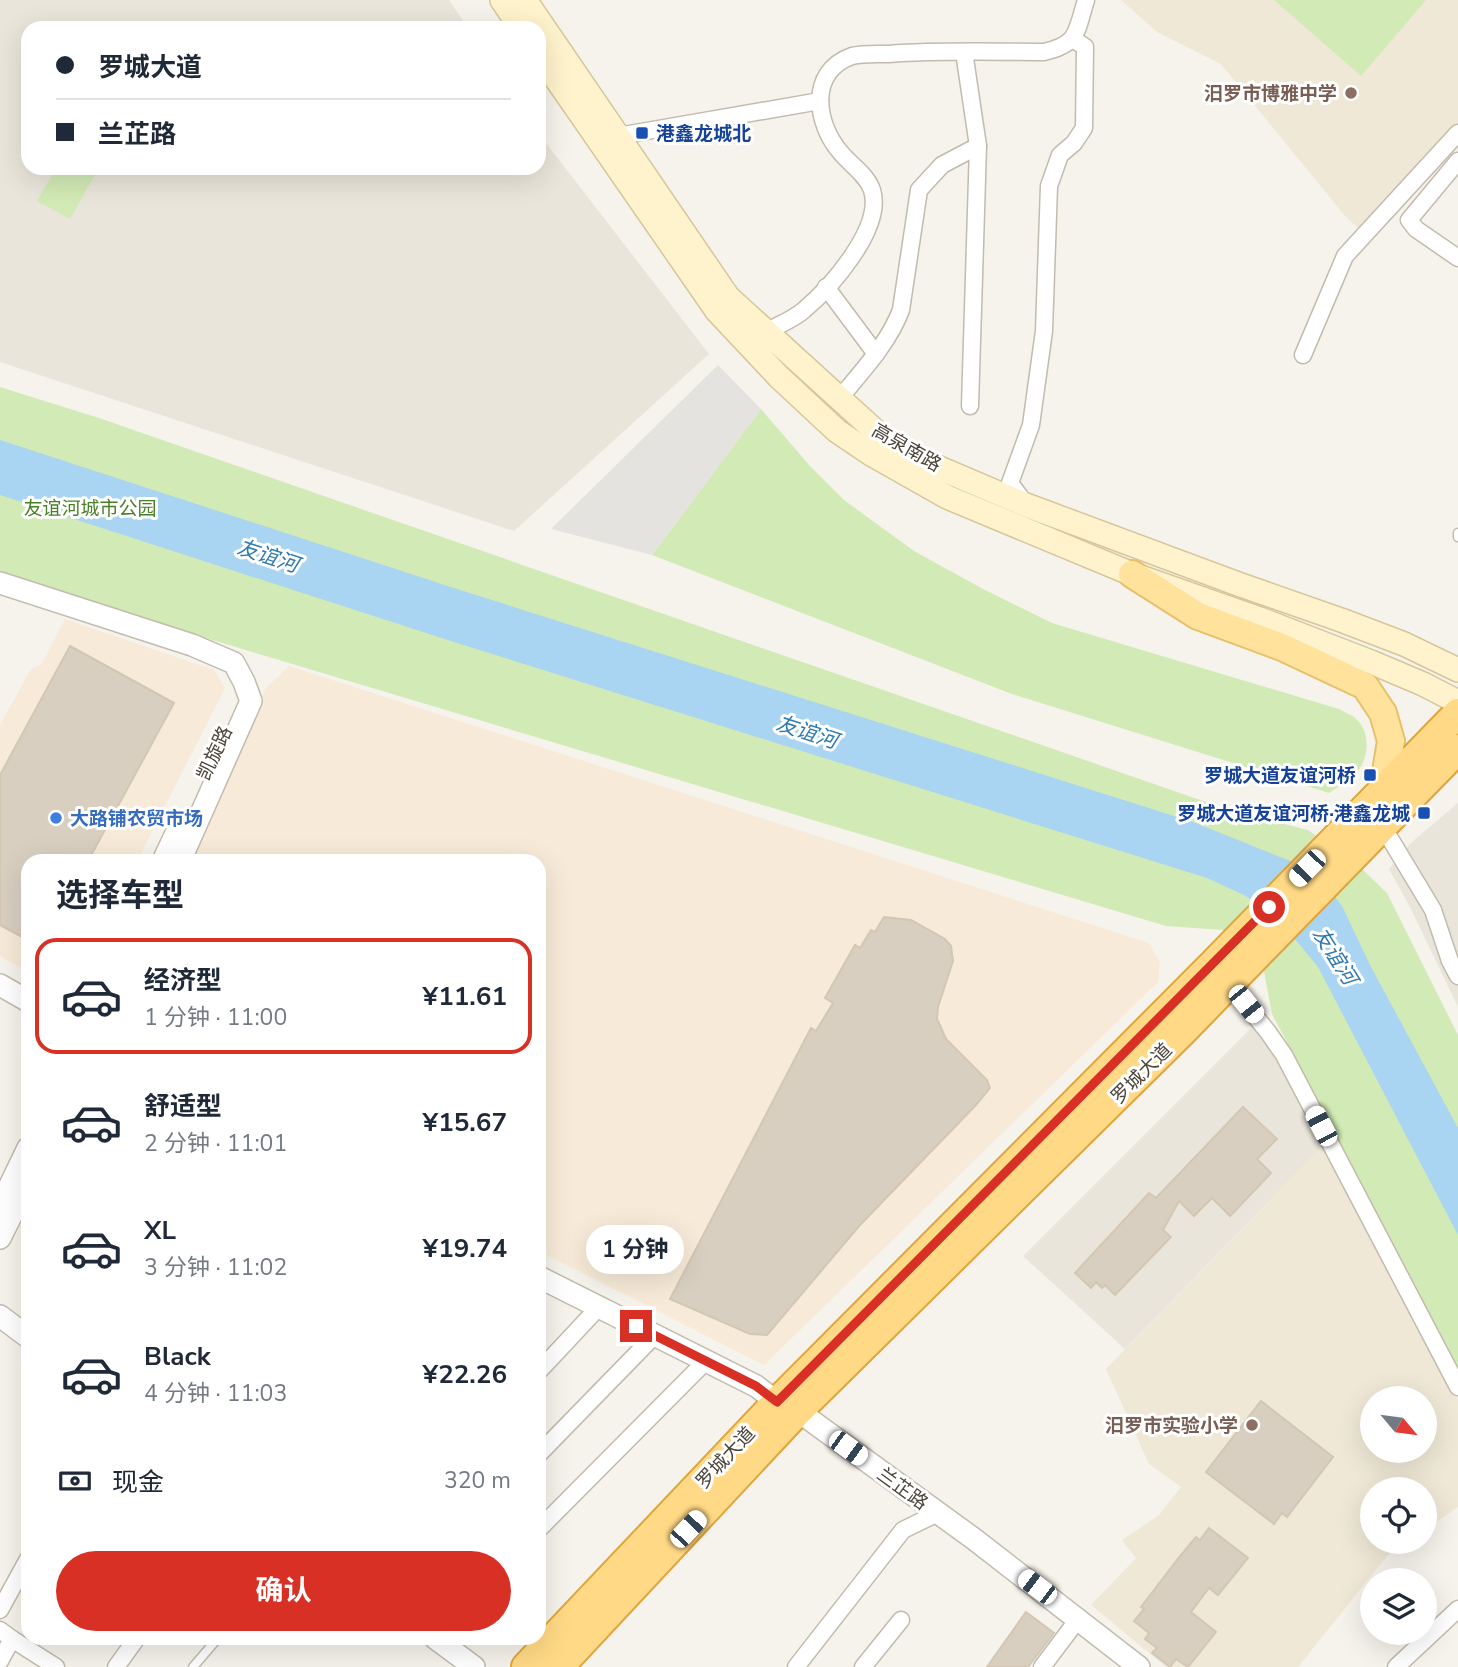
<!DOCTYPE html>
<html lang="zh">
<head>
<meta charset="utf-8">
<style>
	body { margin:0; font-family:"Nunito Sans","Noto Sans SC",sans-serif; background:#f6f6f7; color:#1f2937; height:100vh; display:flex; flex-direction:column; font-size:26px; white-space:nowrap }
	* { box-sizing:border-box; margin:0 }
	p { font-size:23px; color:#747a83 }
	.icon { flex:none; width:38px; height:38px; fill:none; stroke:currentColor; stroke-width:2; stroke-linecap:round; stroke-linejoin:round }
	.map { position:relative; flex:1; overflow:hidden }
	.sheet { position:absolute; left:21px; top:854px; width:525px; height:791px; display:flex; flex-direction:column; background:#fff; border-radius:21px; box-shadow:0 7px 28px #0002 }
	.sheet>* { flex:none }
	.banner { position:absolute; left:21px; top:21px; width:525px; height:154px; border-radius:21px; box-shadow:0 7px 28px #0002; display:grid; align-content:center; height:154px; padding:0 35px; background:#fff }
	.needle { width:46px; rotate:119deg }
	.controls { position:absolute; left:1360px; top:1386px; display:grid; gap:14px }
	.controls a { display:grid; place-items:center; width:77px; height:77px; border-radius:50%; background:#fff; box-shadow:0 7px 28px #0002; font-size:35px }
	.end { position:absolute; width:32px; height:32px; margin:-16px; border:9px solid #d93025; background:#fff; box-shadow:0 0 0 4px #fff }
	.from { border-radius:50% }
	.bubble { position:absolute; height:49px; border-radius:24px; background:#fff; box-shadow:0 7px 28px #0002; font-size:23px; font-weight:700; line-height:49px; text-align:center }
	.car { position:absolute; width:21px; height:42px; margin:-21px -10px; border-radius:9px; box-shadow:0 0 5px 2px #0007; background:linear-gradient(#fff 24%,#345 0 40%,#fff 0 76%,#345 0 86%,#fff 0) }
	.banner b { display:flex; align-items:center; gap:24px; height:66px; font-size:26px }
	.banner b+b { border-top:2px solid #e0e1e3 }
	.banner i { width:18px; height:18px; background:#1f2937 }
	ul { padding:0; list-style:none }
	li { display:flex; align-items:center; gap:21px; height:116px; margin:0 14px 10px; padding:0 21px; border:4px solid transparent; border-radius:21px }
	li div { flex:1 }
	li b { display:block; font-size:26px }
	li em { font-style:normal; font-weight:700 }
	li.selected { border-color:#d93025 }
	li>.icon { width:63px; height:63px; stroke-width:1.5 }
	h2 { padding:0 35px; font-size:32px; line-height:84px }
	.pay { display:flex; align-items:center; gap:18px; height:77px; padding:0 35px; font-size:26px }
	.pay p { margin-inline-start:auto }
	.cta { display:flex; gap:14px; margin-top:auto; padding:14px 35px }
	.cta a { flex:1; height:80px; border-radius:42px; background:#d93025; color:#fff; font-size:28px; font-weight:700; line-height:80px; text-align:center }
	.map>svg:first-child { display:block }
</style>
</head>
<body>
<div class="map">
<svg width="1458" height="1667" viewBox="0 0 1458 1667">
	<rect width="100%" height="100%" fill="#f6f3ec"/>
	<g fill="#eae5da">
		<polygon points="0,0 449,0 468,28 28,28 28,168 539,168 539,134 709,354 514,531 0,362"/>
		<polygon points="1458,803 1458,1007 1410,907 1389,869 1411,843"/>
		<polygon points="1251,1028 1265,1034 1326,1143 1125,1349 1023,1256"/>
	</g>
	<g fill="#f7ead8">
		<polygon points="65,619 214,670 225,688 137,861 28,861 28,972 0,956 0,725 31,669 41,665"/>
		<polygon points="289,666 1149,943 1160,963 1158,982 764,1365 539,1251 539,861 187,861 266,688"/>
	</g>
	<g fill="#efe8d6" fill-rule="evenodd">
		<polygon points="1121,0 1458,0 1458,122 1360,230 1345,216 1221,64 1157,32"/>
		<path d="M1326,1143l132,256v108l-33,23 -1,-41h-52v53h35l-19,13 -90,112h-132l-75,-62 45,-47 -14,-18 37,-25 22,-28 -32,-23 -43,-95zM1372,1398h52v53h-52z"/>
	</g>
	<g fill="#d2eab5">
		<polygon points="1274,0 1426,0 1361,76"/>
		<polygon points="56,168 99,168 70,219 37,201"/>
		<polygon points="0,387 99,418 1229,810 1308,830 1358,865 1387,893 1458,1035 1458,1367 1272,1014 1263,966 1246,949 1223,930 1166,926 169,627 0,571"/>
		<path d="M761,409l49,57 34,34 70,51 69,38 69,34 287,86c4,2 10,5 15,8 17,13 16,41 2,56 -7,8 -18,14 -27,20l-317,-99 -360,-139z"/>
	</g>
	<polygon fill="#e5e3e0" points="718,365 761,409 652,555 551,529"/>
	<polygon fill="#a9d4f2" points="0,440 457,589 1193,822 1315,871 1342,906 1371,967 1458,1128 1458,1235 1318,967 1277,917 1244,895 1207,878 457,643 0,495"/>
	<g fill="#d8cfc1" stroke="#d3c7b4" stroke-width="2">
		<polygon points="70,646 174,703 88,861 28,861 28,940 0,925 0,775"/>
		<polygon points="884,917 911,920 945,939 951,946 953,961 938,1007 937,1019 946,1039 987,1080 990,1088 976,1105 860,1225 767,1335 750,1334 670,1299 811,1028 816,1031 833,1003 825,998 855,945 860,948 871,930 875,932"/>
		<polygon points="1243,1107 1277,1139 1257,1159 1271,1173 1230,1216 1212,1198 1194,1216 1179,1201 1163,1230 1171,1237 1115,1295 1105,1285 1102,1288 1096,1282 1091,1288 1075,1273 1149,1193 1156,1198"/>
		<polygon points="1261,1401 1333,1457 1287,1517 1282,1513 1274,1524 1206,1472"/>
		<polygon points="1209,1528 1248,1558 1218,1595 1209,1588 1191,1612 1216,1632 1188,1667 1176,1659 1170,1667 1152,1653 1157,1648 1145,1639 1149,1633 1134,1621 1144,1609 1141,1607 1181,1555 1196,1537 1200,1540"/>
		<polygon points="1026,1612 1054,1633 1028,1667 987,1667"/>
	</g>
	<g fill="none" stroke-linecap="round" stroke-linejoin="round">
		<defs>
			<g id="service">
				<polyline points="1458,533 1458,537"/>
				<polyline points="193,1667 218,1638"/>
			</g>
			<g id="minor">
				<polyline points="964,52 978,146 970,406"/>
				<polyline points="618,136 820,101"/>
				<polyline points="1458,161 1409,220 1416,229 1458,258"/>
				<polyline points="826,287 876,354"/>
				<path d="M767,331c12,-6 27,-12 37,-21 26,-22 80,-82 68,-120 -5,-15 -21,-25 -31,-37 -25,-28 -34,-81 11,-97 11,-3 26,-2 37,-2 52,-4 103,-2 155,-2 35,-8 32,-20 42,-52"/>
				<polyline points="1303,355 1345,256 1458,133"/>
				<path d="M839,399c23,-28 49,-55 62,-89l18,-120 23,-25 36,-19"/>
				<polyline points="1024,502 1010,483 1031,425 1044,331 1049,186 1060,155 1074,143 1084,128 1085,47 1073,39"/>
				<polyline points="1383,827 1433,910 1450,961 1458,976"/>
				<polyline points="1229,984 1268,1032 1284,1055 1458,1387"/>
				<polyline points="539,1371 599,1307"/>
				<polyline points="539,1454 655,1335"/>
				<polyline points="539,1529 705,1362"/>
				<polyline points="0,1610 28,1559"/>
				<polyline points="0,1630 12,1639 0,1661"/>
				<polyline points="12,1639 56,1667"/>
				<polyline points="116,1667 137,1638"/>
				<polyline points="796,1667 903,1530 938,1513"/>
				<polyline points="863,1667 901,1620"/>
				<polyline points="1042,1667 1079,1618"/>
				<polyline points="1396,1667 1458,1609"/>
			</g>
			<g id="tertiary">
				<polyline points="0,583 192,645 234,663 244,682 251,701 180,861"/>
				<polyline points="163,861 179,827"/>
				<polyline points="0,985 28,1001"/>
				<polyline points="0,1206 28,1148"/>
				<polyline points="0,1238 28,1182"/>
				<polyline points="539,1277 756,1386 777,1402 798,1411 974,1539 1139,1667"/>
				<polyline points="0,1316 28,1337"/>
				<polyline points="435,1638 474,1667"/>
			</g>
			<g id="secondary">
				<polyline points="502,0 521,28"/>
				<polyline points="525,0 728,297 883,438 923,461 1026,505 1238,584 1341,620 1404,644 1458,670"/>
				<polyline points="539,54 717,311 779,377 837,431 871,454 947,497 1132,574 1260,619 1371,662 1423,684 1458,702"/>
			</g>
			<polyline id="primary" points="1132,574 1198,616 1282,647 1365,686 1383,713 1391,741 1383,790"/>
			<g id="trunk">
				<polyline points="526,1667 777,1402 1213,964 1458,713"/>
				<polyline points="559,1667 798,1411 1182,1032 1458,749"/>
			</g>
		</defs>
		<use href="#service" stroke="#c2bbae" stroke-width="11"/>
		<use href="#minor" stroke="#c2bbae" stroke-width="19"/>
		<use href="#tertiary" stroke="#c2bbae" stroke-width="24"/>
		<use href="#secondary" stroke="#d6c79b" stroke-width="26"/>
		<use href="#primary" stroke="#e6c16a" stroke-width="30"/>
		<use href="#trunk" stroke="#e0a43c" stroke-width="32"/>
		<use href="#service" stroke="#fff" stroke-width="8"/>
		<use href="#minor" stroke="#fff" stroke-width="16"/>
		<use href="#tertiary" stroke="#fff" stroke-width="21"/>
		<use href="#secondary" stroke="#fff3cd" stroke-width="23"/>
		<use href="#primary" stroke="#ffe39c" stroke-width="26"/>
		<use href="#trunk" stroke="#ffd985" stroke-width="28"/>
	</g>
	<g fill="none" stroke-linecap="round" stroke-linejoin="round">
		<polyline stroke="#d93025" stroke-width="9" points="636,1326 756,1386 777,1402 1269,907"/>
	</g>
	<g fill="#8d6e63" stroke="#fff" stroke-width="2.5">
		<circle cx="1351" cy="93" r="7"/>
		<circle cx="1252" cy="1425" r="7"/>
	</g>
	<g fill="#1a4fb4" stroke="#fff" stroke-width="2.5">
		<rect x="635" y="126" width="14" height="14" rx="3.5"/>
		<rect x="1363" y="768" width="14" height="14" rx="3.5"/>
		<rect x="1417" y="806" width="14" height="14" rx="3.5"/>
	</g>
	<circle fill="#3f7fe0" stroke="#fff" stroke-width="2.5" cx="56" cy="818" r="7"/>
	<g text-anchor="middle" stroke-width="6" stroke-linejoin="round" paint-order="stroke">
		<g font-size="19" font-weight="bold" fill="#785e54" stroke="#fff" text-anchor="end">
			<text x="1337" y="100">汨罗市博雅中学</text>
			<text x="1238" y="1432">汨罗市实验小学</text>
		</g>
		<g font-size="19" font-weight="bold" fill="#164399" stroke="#fff" text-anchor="end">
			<text x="656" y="140" text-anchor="start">港鑫龙城北</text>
			<text x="1356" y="782">罗城大道友谊河桥</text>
			<text x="1410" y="820">罗城大道友谊河桥·港鑫龙城</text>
		</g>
		<g font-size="19" fill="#4b4439" stroke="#fff">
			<text transform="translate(907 447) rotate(30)" y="7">高泉南路</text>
			<text transform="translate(214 753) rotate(-65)" y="7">凯旋路</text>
			<text transform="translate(1141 1073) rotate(-45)" y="7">罗城大道</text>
			<text transform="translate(725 1457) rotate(-47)" y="7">罗城大道</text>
			<text transform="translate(903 1488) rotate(36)" y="7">兰芷路</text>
		</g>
		<g font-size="19" fill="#4a7f2a" stroke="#fff">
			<text x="90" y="515">友谊河城市公园</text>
		</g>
		<g font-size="19" font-weight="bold" fill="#366cbe" stroke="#fff" text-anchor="start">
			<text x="70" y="825">大路铺农贸市场</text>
		</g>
		<g font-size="21" font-style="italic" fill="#2e7ab2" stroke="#fff">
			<text transform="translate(268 556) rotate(18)" y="7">友谊河</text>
			<text transform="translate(807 732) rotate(18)" y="7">友谊河</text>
			<text transform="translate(1335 956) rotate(58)" y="7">友谊河</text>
		</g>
	</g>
</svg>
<div class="controls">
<a><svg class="needle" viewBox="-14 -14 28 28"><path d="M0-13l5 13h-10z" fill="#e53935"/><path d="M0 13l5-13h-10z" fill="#747a83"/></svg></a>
<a><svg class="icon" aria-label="locate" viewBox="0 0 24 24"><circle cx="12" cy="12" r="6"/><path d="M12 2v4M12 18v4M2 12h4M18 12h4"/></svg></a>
<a><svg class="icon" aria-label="layers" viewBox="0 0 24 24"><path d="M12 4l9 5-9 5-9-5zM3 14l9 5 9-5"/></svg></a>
</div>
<i class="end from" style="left:1269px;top:907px"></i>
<i class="end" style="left:636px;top:1326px"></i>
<div class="bubble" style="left:586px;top:1225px;width:98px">1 分钟</div>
<i class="car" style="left:1307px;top:868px;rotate:224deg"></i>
<i class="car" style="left:1246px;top:1004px;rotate:141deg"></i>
<i class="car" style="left:1321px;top:1126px;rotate:332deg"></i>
<i class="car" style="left:848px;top:1448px;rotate:126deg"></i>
<i class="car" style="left:688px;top:1529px;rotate:43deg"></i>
<i class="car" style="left:1037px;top:1587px;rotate:307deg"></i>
<div class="banner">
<b><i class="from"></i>罗城大道</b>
<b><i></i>兰芷路</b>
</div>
<section class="sheet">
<h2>选择车型</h2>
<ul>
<li class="selected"><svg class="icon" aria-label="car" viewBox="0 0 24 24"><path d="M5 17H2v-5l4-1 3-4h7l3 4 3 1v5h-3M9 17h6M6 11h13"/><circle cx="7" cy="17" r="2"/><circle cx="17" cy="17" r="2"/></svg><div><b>经济型</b><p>1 分钟 · 11:00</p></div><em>¥11.61</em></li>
<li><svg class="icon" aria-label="car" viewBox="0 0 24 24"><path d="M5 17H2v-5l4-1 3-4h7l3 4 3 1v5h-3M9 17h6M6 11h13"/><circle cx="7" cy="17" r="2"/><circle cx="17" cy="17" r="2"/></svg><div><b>舒适型</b><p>2 分钟 · 11:01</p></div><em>¥15.67</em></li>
<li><svg class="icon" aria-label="car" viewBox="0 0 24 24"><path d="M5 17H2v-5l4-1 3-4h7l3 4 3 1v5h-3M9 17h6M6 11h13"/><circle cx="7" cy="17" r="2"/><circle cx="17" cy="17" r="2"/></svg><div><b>XL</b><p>3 分钟 · 11:02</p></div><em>¥19.74</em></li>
<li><svg class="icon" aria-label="car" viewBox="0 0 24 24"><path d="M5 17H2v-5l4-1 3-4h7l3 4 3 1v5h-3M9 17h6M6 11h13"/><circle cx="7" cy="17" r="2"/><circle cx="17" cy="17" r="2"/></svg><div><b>Black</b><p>4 分钟 · 11:03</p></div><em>¥22.26</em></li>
</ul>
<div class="pay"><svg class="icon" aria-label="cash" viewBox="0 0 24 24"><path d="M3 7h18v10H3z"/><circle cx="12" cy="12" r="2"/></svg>现金<p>320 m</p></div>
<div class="cta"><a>确认</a></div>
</section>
</div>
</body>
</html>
